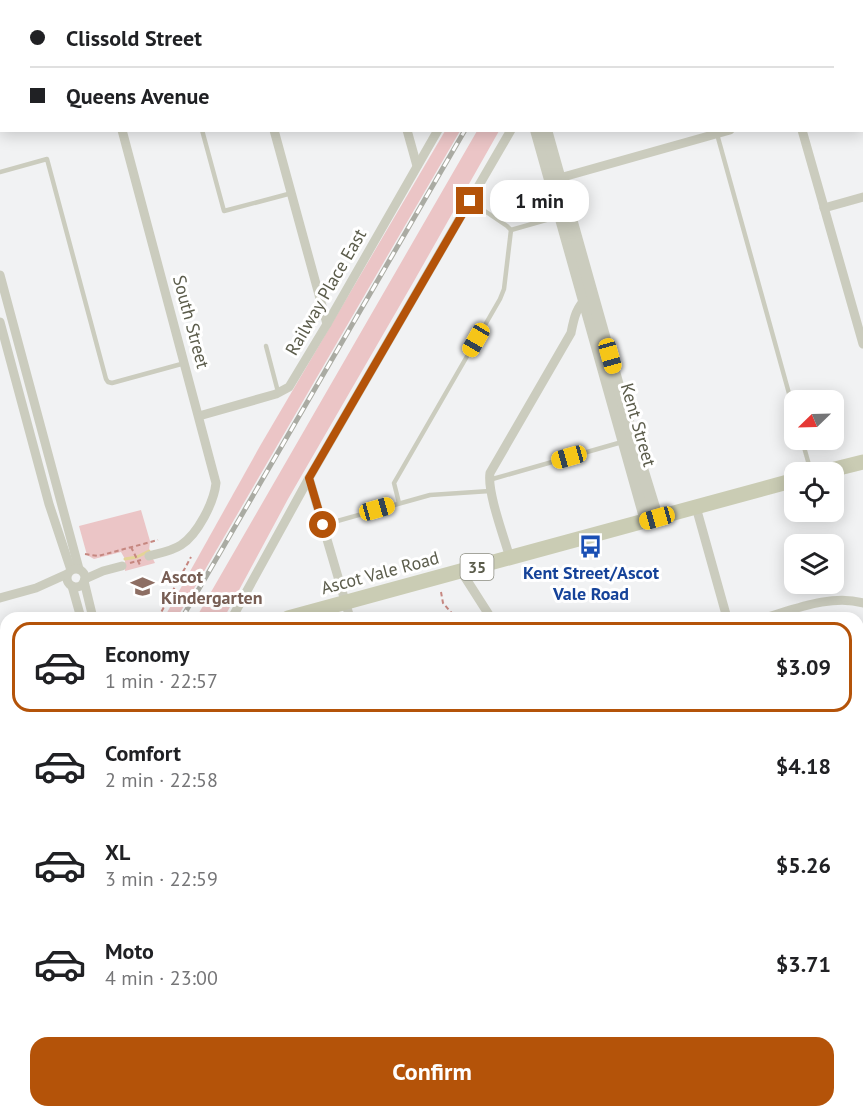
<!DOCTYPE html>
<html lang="en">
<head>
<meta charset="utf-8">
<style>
	body { margin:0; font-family:"PT Sans",sans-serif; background:#f2f2f2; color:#202124; height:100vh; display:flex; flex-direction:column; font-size:22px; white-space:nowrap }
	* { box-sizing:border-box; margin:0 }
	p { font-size:20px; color:#757577 }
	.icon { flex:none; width:33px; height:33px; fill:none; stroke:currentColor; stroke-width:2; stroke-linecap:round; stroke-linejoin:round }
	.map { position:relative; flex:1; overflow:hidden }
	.sheet { position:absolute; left:0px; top:612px; width:864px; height:506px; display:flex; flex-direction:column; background:#fff; border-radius:18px 18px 0 0; box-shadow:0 3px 15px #0003 }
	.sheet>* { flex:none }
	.banner { position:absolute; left:0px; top:0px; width:864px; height:132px; box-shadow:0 3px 15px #0003; display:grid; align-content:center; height:132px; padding:0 30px; background:#fff }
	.needle { width:39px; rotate:247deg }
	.buttons { position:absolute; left:784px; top:390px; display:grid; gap:12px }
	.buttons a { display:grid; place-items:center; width:60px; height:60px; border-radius:12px; background:#fff; box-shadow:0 3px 15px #0003; font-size:30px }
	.end { position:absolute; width:27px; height:27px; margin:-14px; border:8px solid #b45309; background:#fff; box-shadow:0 0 0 3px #fff }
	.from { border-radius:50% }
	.bubble { position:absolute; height:42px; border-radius:18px; background:#fff; box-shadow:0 3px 15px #0003; font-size:20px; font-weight:600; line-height:42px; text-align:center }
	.car { position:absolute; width:18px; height:36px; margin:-18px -9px; border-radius:8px; box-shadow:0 0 4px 2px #0007; background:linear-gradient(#f5c518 24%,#345 0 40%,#f5c518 0 76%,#345 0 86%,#f5c518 0) }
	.banner b { display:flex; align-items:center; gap:21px; height:57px; font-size:22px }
	.banner b+b { border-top:2px solid #e0e0e0 }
	.banner i { width:15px; height:15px; background:#202124 }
	ul { padding:10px 0 0; list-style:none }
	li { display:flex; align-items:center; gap:18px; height:90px; margin:0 12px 9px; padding:0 18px; border:3px solid transparent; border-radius:18px }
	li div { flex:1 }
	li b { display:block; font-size:22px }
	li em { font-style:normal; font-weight:600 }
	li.on { border-color:#b45309 }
	li>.icon { width:54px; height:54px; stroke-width:1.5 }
	.primary-button { display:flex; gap:12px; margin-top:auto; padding:12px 30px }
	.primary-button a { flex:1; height:69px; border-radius:18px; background:#b45309; color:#fff; font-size:24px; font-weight:600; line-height:69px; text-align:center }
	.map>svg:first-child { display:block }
</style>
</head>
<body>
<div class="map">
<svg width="863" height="1117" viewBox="0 0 863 1117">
	<rect width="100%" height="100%" fill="#f1f2f3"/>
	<g fill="#ebc5c6">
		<polygon points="445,131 460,131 177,618 164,618 260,446"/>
		<polygon points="477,131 499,131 414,281 288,499 224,618 196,618"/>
		<polygon points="141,510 150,541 149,551 155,563 125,571 125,559 121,552 94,559 87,555 79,526"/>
		<polygon points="0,1051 6,1071 6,1112 18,1112 19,1117 0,1117"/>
	</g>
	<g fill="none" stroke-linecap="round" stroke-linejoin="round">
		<polyline stroke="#e3d497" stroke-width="3" points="125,559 137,557 149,551"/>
		<g stroke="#c68780" stroke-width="2" stroke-dasharray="4.5 3" stroke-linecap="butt">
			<polyline points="862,84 863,84"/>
			<polyline points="131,547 141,567"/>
			<polyline points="85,554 98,556 158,540"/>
			<polyline points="130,563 141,560"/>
			<polyline points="441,592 443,603 456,618"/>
			<polyline points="158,618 191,557"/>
			<polyline points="858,703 863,703"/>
			<polyline points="858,788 863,787"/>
			<polyline points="858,886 863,885"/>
			<polyline points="858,935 863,939"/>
			<polyline points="858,1000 863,995"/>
		</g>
		<g stroke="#cbccbe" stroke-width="4.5">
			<polyline points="202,130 224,211 292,193"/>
			<polyline points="717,134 795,415"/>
			<polyline points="0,172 47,159 106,379 108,382 112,383 185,363"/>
			<polyline points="511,230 560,216"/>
			<polyline points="266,346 277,388"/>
			<polyline points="802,440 811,472"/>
			<polyline points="489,480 622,442"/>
			<polyline points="399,503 394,483 500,299 504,289 511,230 507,226 470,201"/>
			<polyline points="323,525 430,495 490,491"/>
			<polyline points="0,925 6,917"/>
		</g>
		<g stroke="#cbccbe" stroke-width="9">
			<polyline points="237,0 238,2"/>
			<polyline points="371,0 372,2"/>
			<polyline points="766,0 767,2"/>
			<polyline points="95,1 107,0"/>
			<polyline points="82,2 84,0"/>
			<polyline points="121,2 124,0"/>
			<polyline points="585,2 586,0"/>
			<polyline points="0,34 2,33"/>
			<path d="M122,130l94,353c-2,19 -18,51 -35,62 -9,6 -21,8 -32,11"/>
			<polyline points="274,130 327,324"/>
			<polyline points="407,130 417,166"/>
			<polyline points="802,130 863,344"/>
			<polyline points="556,179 730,130"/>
			<polyline points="824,208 863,197"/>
			<polyline points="0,275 79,569"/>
			<polyline points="0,322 49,504 71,570"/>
			<polyline points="199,416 276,394 289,387 327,324 438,130"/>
			<polyline points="309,478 350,618"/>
			<polyline points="696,507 727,618"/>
			<path d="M510,558c-6,-21 -23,-66 -20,-85l81,-140c3,-15 5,-26 17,-36"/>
			<circle cx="76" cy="578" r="9"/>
			<polyline points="461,571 491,618"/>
			<polyline points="85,579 103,571 122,566"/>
			<polyline points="84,581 93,618"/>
			<polyline points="72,586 81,618"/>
			<polyline points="0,598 36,588 67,574"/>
			<polyline points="232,618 309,478 511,130"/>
			<path d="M764,618c31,-9 68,-24 99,-15"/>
			<polyline points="0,845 6,843"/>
			<polyline points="858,1100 863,1098"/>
			<polyline points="84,1112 85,1117"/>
			<polyline points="227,1112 229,1117"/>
			<polyline points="400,1112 402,1117"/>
			<polyline points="583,1112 585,1117"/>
			<polyline points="722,1112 724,1117"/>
			<polyline points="272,1117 292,1112"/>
			<polyline points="798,1117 817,1112"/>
		</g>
		<g stroke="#cbccbe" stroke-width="12">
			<polyline points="500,0 500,2"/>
			<polyline points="511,2 513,0"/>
			<polyline points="536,130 646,521"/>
			<polyline points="546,130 633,439 657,517"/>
		</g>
		<g stroke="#caccb4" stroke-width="15">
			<polyline points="823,472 863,462"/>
			<polyline points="288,618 795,480"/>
			<polyline points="0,697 6,696"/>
		</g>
		<defs>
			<g id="rail">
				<polyline points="554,2 555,0"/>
				<polyline points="182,618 465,130"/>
				<polyline points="0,894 6,886"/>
			</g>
		</defs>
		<use href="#rail" stroke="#aaaba3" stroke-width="5"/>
		<use href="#rail" stroke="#fff" stroke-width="3" stroke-dasharray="9" stroke-linecap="butt"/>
	</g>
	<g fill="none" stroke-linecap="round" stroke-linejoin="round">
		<polyline stroke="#b45309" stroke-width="8" points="323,525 309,478 470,201"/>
	</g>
	<defs>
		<symbol id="bus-bare" viewBox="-9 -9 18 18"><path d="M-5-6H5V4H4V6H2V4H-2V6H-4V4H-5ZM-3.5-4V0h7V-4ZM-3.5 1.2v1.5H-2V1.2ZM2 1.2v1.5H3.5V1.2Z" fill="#1a4fb4" stroke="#fff" stroke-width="2.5" paint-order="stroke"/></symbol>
		<symbol id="school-bare" viewBox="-9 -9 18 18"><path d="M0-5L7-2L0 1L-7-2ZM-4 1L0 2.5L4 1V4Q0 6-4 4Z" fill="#8d6e63" stroke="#fff" stroke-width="2.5" paint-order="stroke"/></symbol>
	</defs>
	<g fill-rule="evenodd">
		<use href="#bus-bare" x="574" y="530" width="33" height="33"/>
		<use href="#school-bare" x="126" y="570" width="33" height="33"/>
	</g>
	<g text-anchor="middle" stroke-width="6" stroke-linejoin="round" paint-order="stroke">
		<rect fill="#fff" stroke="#8c8d81" stroke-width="1.5" x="460.5" y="554" width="33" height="26" rx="4.5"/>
		<g font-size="16" font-weight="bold" fill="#5b5c4b">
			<text x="477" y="573">35</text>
		</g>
		<g font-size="18" fill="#5b5c4b" stroke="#fff">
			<text transform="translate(326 292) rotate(-60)" y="6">Railway Place East</text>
			<text transform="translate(191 322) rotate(75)" y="6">South Street</text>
			<text transform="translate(638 425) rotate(74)" y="6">Kent Street</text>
			<text transform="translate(380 573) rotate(-15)" y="6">Ascot Vale Road</text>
		</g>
		<g font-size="18" font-weight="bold" fill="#164399" stroke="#fff">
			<text x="591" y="579">Kent Street/Ascot<tspan x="591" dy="21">Vale Road</tspan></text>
		</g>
		<g font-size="18" font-weight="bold" fill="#785e54" stroke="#fff" text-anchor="start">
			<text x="161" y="583">Ascot<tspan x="161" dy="21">Kindergarten</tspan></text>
		</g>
	</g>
</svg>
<div class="buttons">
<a><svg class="needle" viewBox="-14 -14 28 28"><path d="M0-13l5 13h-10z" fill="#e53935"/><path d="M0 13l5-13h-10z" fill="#757577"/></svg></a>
<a><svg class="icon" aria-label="locate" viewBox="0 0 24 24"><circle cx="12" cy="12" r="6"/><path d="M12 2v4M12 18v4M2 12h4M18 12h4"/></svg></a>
<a><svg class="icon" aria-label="layers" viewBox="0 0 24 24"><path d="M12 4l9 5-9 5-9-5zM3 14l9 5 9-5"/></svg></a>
</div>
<i class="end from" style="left:323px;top:525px"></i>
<i class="end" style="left:470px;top:201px"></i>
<div class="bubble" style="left:490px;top:180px;width:99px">1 min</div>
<i class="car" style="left:476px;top:340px;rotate:210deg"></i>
<i class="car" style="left:610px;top:356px;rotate:164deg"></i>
<i class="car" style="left:569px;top:457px;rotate:254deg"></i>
<i class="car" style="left:377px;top:509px;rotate:74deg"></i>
<i class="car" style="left:657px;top:518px;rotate:254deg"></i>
<div class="banner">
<b><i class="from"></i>Clissold Street</b>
<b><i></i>Queens Avenue</b>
</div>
<section class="sheet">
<ul>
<li class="on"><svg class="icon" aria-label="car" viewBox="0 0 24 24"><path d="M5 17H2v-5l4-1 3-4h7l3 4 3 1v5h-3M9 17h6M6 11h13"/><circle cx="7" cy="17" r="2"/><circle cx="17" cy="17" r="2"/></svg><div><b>Economy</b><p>1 min · 22:57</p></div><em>$3.09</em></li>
<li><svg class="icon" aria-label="car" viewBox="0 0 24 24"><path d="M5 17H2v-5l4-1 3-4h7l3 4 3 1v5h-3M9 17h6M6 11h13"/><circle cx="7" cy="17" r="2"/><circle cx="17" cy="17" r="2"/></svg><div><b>Comfort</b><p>2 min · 22:58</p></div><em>$4.18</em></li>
<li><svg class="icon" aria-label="car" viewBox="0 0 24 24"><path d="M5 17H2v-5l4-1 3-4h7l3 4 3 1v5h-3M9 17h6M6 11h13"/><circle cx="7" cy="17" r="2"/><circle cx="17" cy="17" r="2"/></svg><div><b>XL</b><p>3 min · 22:59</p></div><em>$5.26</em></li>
<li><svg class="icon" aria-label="car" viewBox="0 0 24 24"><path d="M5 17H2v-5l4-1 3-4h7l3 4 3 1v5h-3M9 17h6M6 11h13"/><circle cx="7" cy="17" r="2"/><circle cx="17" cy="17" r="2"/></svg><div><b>Moto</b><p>4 min · 23:00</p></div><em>$3.71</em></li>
</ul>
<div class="primary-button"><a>Confirm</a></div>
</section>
</div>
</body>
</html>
